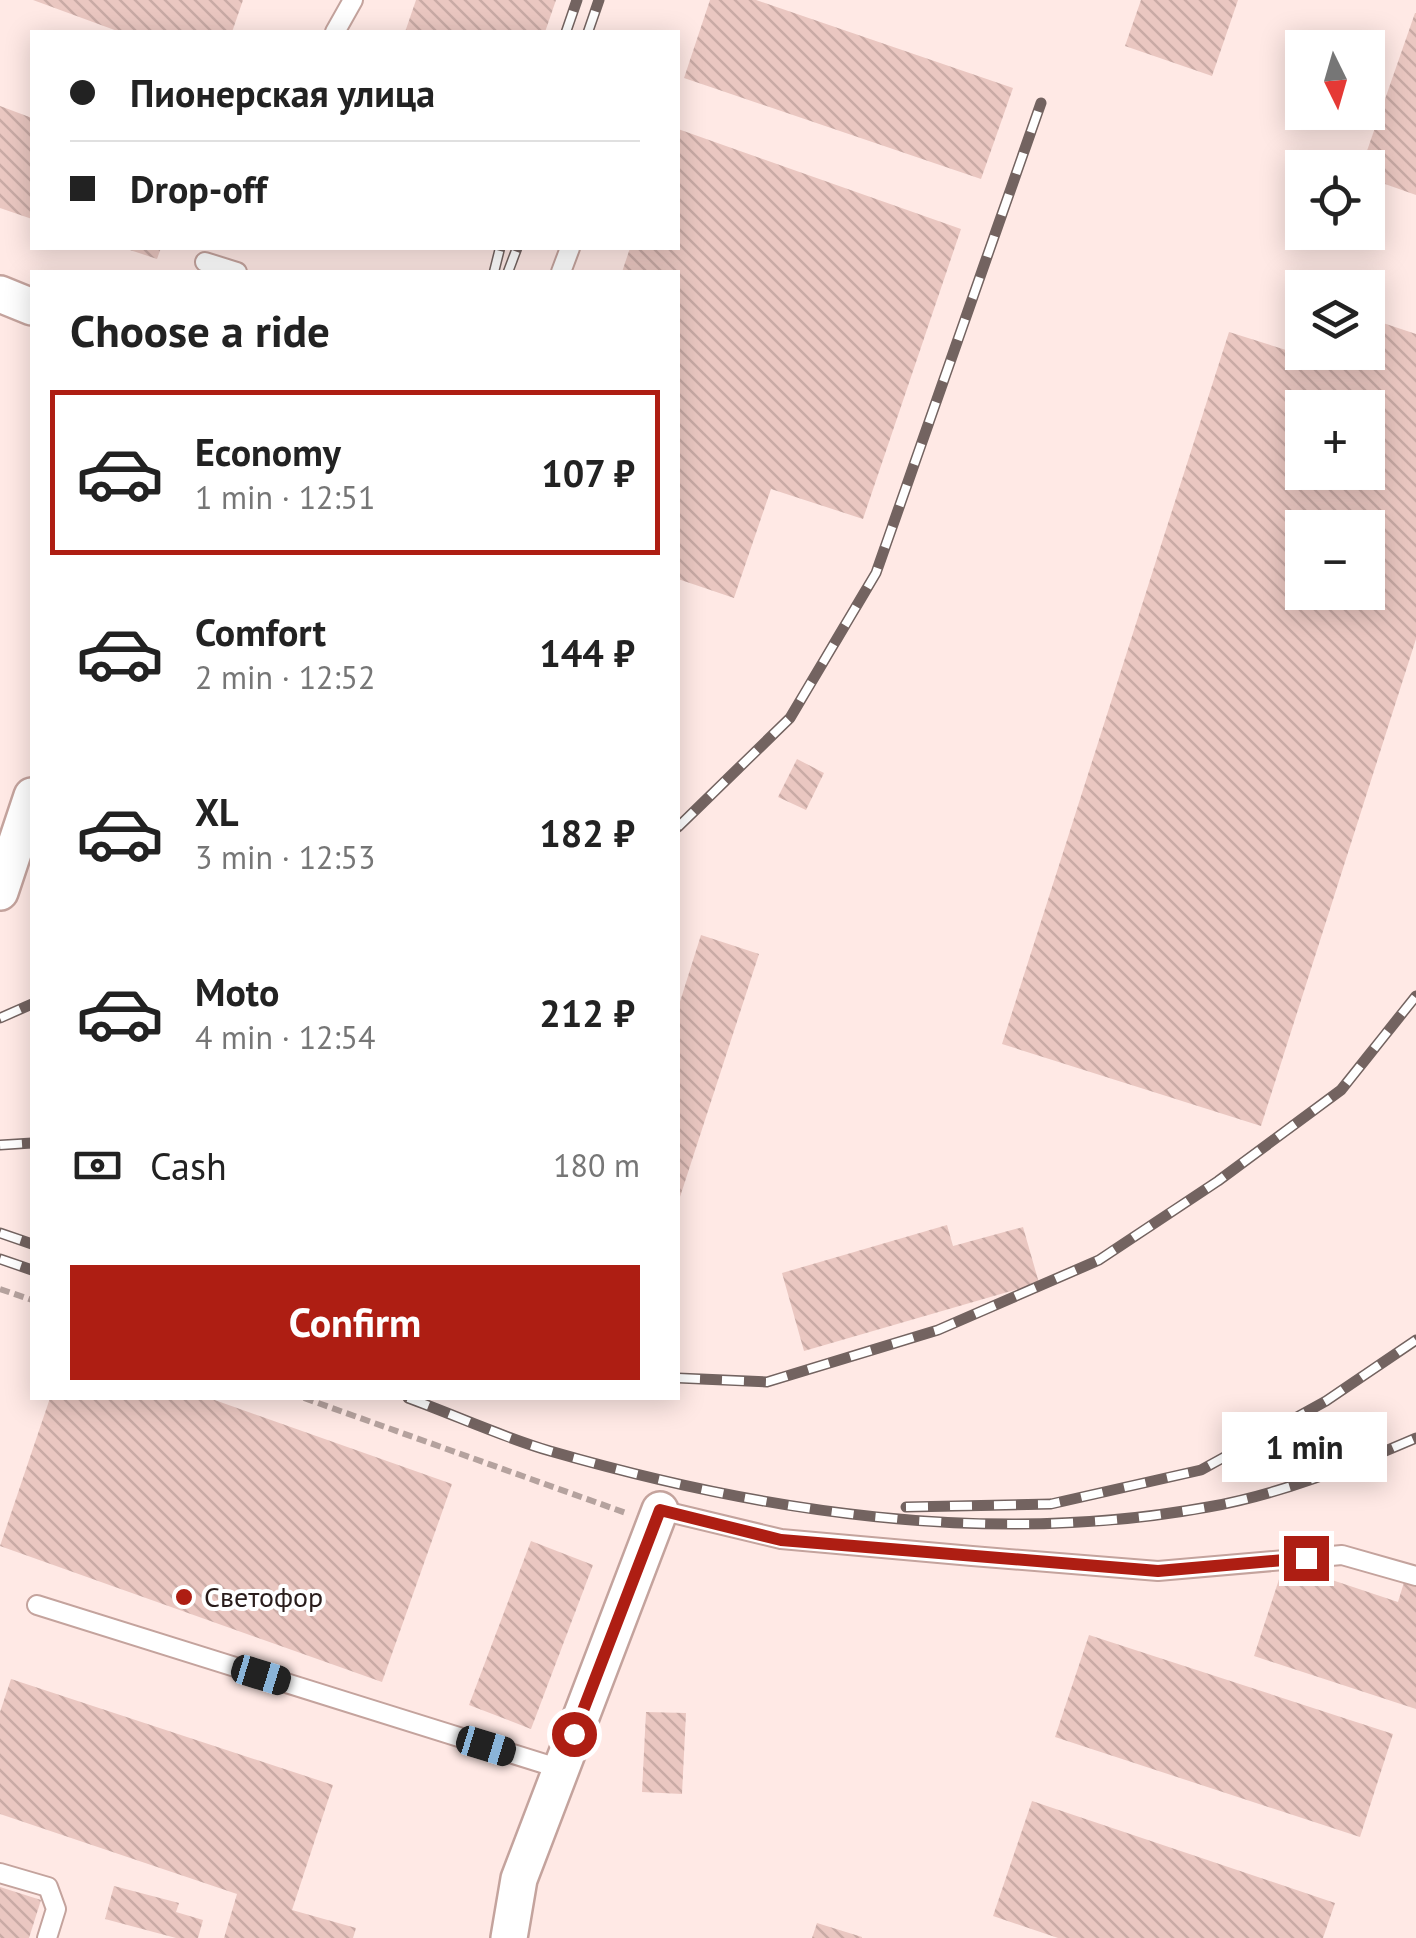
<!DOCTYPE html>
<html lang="en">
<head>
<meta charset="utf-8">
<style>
	body { margin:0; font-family:"PT Sans",sans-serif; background:#f2f2f2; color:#222; height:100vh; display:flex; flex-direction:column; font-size:38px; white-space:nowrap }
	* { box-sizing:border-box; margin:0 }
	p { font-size:32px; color:#767676 }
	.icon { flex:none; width:55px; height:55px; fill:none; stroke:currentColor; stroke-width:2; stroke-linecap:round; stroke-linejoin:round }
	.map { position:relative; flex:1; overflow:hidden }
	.panel { position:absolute; left:30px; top:270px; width:650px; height:1130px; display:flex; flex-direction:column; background:#fff; border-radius:0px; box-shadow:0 5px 25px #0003 }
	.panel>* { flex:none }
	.hud { position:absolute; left:30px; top:30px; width:650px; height:220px; border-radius:0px; box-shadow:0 5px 25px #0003; display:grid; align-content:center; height:220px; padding:0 40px; background:#fff }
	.needle { width:65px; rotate:175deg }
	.controls { position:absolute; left:1285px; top:30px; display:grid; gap:20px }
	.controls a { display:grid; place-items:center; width:100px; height:100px; border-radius:0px; background:#fff; box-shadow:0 5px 25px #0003; font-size:50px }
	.end { position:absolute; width:45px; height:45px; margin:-22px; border:12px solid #ae1e13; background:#fff; box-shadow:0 0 0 5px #fff }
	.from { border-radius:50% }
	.bubble { position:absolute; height:70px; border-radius:0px; background:#fff; box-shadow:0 5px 25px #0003; font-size:32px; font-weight:800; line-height:70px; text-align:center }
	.car { position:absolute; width:30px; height:60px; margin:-30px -15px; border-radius:12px; box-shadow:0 0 8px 2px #0007; background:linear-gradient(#222 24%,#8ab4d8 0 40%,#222 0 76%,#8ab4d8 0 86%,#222 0) }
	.hud b { display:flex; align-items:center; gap:35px; height:95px; font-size:38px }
	.hud b+b { border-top:2px solid #e0e0e0 }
	.hud i { width:25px; height:25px; background:#222 }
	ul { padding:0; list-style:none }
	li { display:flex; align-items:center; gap:30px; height:165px; margin:0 20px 15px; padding:0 20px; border:5px solid transparent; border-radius:0px }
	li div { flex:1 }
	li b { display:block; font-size:38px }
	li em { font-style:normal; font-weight:800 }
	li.current { border-color:#ae1e13 }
	li>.icon { width:90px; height:90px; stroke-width:1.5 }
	h2 { padding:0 40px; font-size:45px; line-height:120px }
	.pay { display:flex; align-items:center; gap:25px; height:110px; padding:0 40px; font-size:38px }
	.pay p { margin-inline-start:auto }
	.primary-button { display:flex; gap:20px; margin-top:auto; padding:20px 40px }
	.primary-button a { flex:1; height:115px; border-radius:0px; background:#ae1e13; color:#fff; font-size:40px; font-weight:800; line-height:115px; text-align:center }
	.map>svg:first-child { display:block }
</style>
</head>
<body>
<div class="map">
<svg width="1416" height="1938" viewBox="0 0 1416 1938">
	<defs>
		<pattern id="building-back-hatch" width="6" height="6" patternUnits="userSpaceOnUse" patternTransform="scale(2.5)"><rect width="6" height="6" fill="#eac7c1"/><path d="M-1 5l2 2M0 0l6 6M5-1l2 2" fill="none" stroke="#c9aaa5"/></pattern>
	</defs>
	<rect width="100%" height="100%" fill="#ffe9e5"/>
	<g fill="url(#building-back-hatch)" fill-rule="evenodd">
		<polygon points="33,0 243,0 232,32 120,32"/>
		<polygon points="416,0 556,0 545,32 405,32"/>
		<polygon points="710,0 756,0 1013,88 981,179 684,78"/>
		<polygon points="1141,0 1238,0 1212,76 1125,46"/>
		<polygon points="1415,13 1416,13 1416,195 1368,178 1368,168 1361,168"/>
		<polygon points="0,106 32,118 32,219 0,208"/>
		<polygon points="678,129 961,229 863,519 771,489 734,598 678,579 678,272 622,272 630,248 678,248"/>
		<polygon points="124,248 161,248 157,259"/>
		<path d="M1368,318l48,16v305l-155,487 -259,-82 227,-712 73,23 66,-3zM1302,408h66v64h-66zM1302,528h66v64h-66z"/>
		<polygon points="797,759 824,773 806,810 778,797"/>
		<polygon points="701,935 759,954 678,1203 678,1008"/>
		<polygon points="947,1225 953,1246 1023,1227 1039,1283 804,1351 782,1273"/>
		<polygon points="50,1398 209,1398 452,1484 382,1682 0,1546"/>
		<polygon points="531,1541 593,1565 531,1729 469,1705"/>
		<polygon points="1284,1564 1398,1602 1405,1579 1416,1582 1416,1709 1254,1656"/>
		<polygon points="1089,1635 1393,1734 1360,1837 1055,1737"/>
		<polygon points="11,1679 333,1785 292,1910 356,1928 353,1938 224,1938 237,1894 0,1814 0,1712"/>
		<polygon points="646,1712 686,1713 682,1794 642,1792"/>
		<polygon points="1032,1801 1335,1903 1323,1938 1058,1938 993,1916"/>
		<polygon points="114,1886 179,1903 176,1912 203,1920 198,1938 176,1938 105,1919"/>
		<polygon points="0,1887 41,1900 29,1938 0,1938"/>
		<polygon points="817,1923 862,1937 862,1938 812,1938"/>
	</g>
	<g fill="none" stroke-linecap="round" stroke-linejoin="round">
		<defs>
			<g id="service">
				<polyline points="335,32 353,0"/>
				<polyline points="205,262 237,272"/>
				<polyline points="561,272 570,248"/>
				<polyline points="660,1510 781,1539 972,1556 1158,1571 1342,1555 1416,1576"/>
				<polyline points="37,1605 561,1769"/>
				<polyline points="0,1873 48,1887 56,1909 47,1938"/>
			</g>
			<g id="minor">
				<polyline points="0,294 32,307"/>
				<polyline points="0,892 32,796"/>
				<polyline points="509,1938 519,1879 660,1510"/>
			</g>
		</defs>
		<use href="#service" stroke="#c4a39d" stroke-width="22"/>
		<use href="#minor" stroke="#c4a39d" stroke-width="40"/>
		<g stroke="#b5a29e" stroke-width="6" stroke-dasharray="10 5" stroke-linecap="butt">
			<polyline points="0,1289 32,1300"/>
			<polyline points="304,1398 626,1513"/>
		</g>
		<use href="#service" stroke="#fff" stroke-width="18"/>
		<use href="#minor" stroke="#fff" stroke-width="35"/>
		<defs>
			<g id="rail">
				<polyline points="566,32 577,0"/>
				<polyline points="588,32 599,0"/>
				<polyline points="494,272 500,248"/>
				<polyline points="508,272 517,248"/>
				<polyline points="678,827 790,718 876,573 1041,103"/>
				<polyline points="0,1018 32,1004"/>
				<polyline points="0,1145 32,1143"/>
				<polyline points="0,1233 32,1244"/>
				<polyline points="0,1259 32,1270"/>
				<polyline points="678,1378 767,1382 938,1330 1099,1260 1218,1181 1341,1090 1416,996"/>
				<path d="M408,1398c47,17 94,39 142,53 212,61 439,96 658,56 70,-12 143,-41 208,-69"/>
				<polyline points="906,1507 1051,1504 1201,1470 1326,1401 1416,1340"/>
			</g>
		</defs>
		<use href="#rail" stroke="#736360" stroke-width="11"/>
		<use href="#rail" stroke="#fff" stroke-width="8" stroke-dasharray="22" stroke-linecap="butt"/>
	</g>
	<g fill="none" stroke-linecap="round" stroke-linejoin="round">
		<polyline stroke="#ae1e13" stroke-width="12" points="574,1734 660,1510 781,1540 1158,1571 1306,1558"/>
	</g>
	<circle fill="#ae1e13" stroke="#fff" stroke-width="4" cx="184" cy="1597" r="10"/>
	<g text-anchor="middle" stroke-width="8" stroke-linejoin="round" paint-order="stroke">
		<g font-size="28" fill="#291c1a" stroke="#fff" text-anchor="start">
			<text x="204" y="1607">Светофор</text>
		</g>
	</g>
</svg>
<div class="controls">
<a><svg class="needle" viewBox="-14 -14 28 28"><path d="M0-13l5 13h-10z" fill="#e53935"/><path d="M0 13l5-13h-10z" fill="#767676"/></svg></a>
<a><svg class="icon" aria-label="locate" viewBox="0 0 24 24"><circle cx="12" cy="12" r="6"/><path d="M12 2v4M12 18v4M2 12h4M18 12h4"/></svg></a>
<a><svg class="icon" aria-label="layers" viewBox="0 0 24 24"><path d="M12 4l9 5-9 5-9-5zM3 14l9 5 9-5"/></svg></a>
<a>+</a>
<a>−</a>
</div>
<i class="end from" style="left:574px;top:1734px"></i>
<i class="end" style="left:1306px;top:1558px"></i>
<div class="bubble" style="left:1222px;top:1412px;width:165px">1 min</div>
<i class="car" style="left:261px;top:1675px;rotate:107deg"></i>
<i class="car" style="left:486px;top:1746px;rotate:107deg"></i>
<div class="hud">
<b><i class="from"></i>Пионерская улица</b>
<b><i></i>Drop-off</b>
</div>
<section class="panel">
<h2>Choose a ride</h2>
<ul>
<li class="current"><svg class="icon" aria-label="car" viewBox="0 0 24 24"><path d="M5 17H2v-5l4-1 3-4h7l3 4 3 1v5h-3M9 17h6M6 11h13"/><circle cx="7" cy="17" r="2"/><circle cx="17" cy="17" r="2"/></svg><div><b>Economy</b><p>1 min · 12:51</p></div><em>107 ₽</em></li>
<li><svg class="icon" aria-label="car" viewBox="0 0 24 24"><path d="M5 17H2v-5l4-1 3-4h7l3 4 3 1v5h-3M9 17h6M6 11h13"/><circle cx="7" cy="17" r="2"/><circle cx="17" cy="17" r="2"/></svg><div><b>Comfort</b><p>2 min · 12:52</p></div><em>144 ₽</em></li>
<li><svg class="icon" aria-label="car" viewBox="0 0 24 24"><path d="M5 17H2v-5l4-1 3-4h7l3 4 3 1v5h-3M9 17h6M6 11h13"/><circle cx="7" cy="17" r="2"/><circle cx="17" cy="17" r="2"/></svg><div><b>XL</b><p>3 min · 12:53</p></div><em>182 ₽</em></li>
<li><svg class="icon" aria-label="car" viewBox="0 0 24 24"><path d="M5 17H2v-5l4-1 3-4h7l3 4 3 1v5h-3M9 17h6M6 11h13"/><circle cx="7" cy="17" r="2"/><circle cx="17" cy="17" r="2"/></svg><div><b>Moto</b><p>4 min · 12:54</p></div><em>212 ₽</em></li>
</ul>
<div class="pay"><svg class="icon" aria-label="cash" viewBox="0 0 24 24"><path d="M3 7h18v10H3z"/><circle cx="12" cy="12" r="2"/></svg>Cash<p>180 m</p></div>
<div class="primary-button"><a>Confirm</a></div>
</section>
</div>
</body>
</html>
